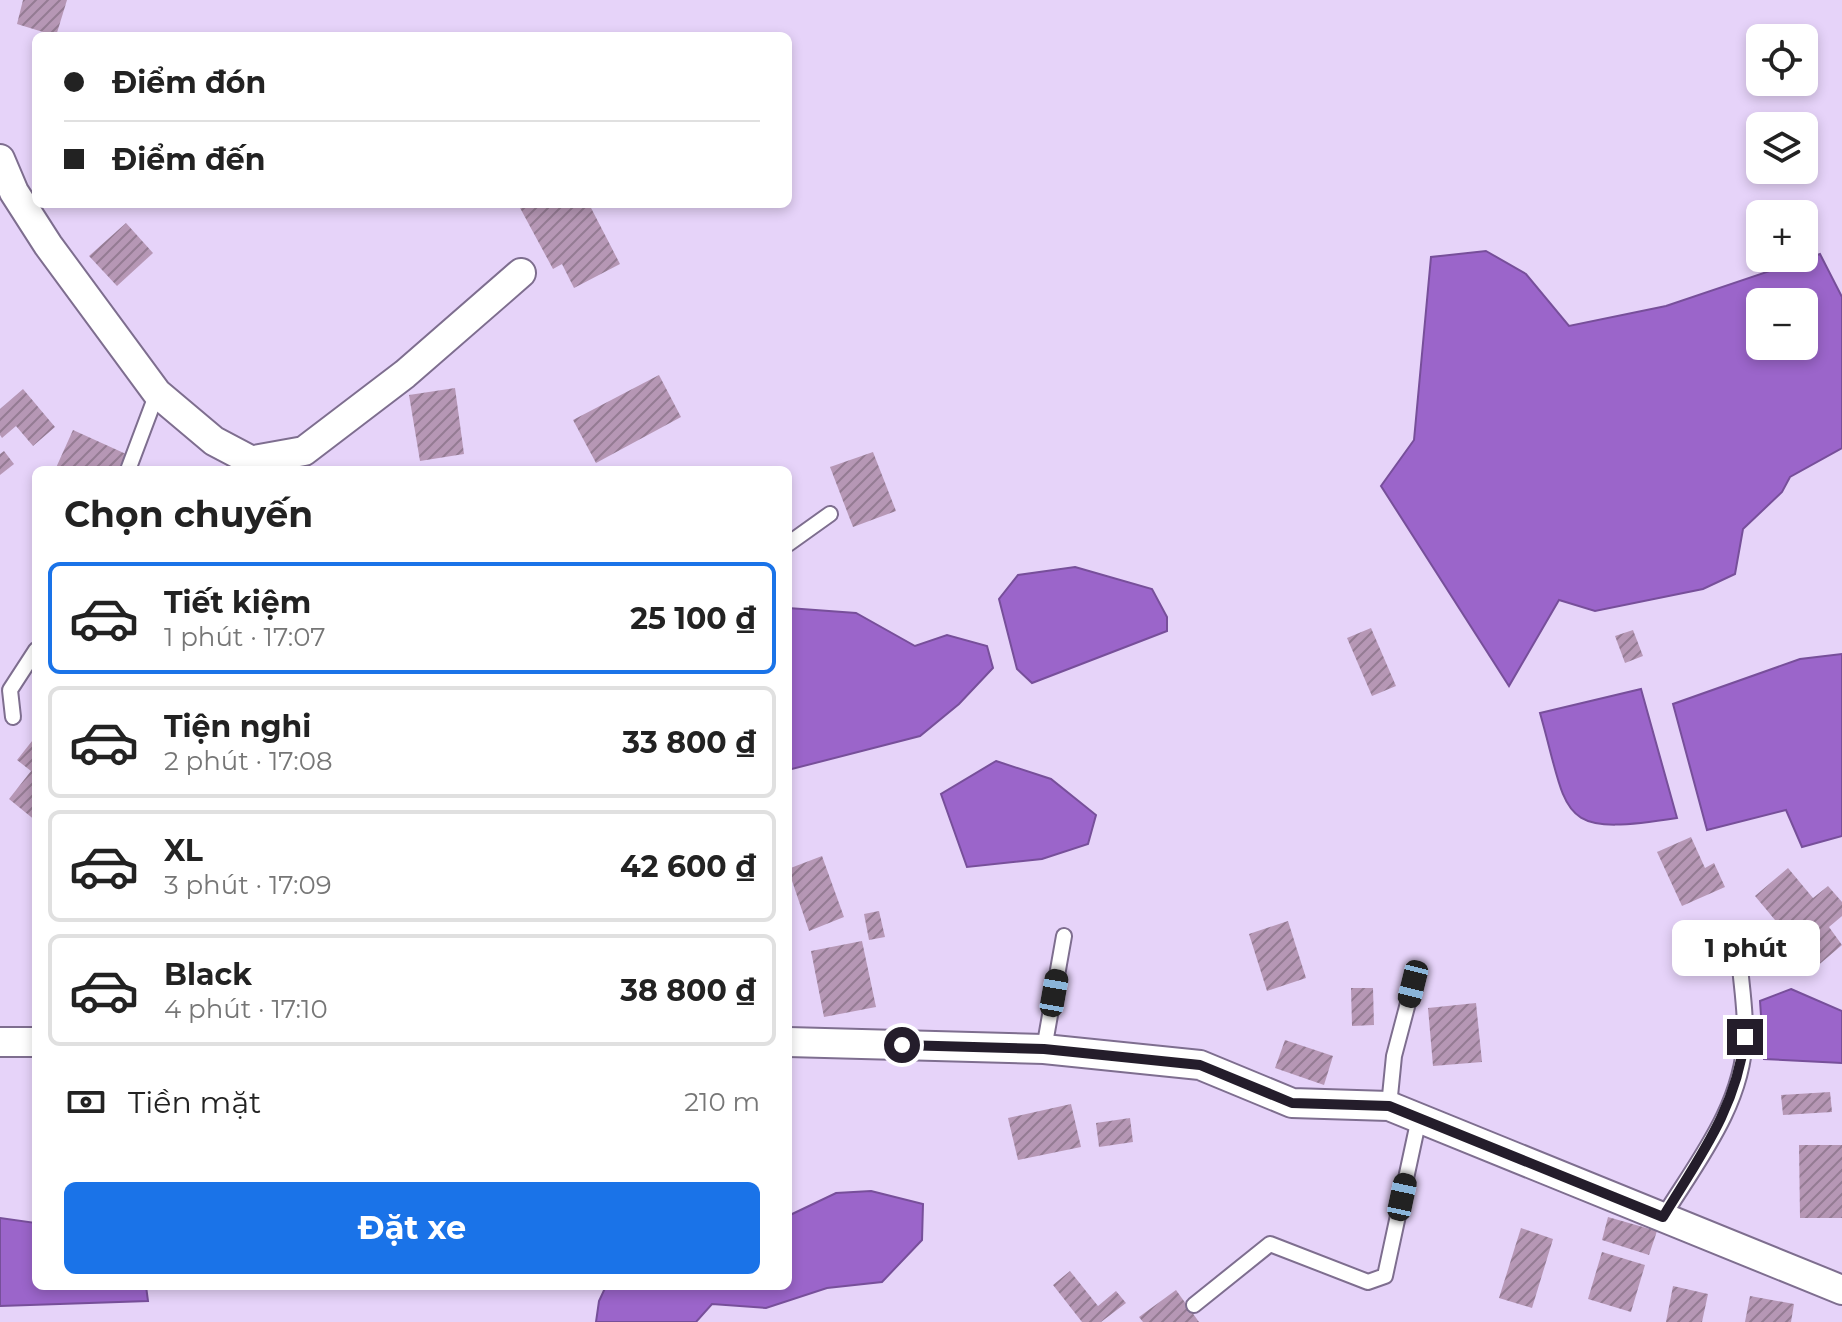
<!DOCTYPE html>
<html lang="vi">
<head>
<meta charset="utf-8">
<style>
	body { margin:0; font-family:Montserrat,sans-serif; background:#f6f6f6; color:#222; height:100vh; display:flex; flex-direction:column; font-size:30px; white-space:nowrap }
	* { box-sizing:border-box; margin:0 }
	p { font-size:26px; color:#767676 }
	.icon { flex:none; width:44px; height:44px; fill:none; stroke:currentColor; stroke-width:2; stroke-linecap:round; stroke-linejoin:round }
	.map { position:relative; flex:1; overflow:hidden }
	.side { position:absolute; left:32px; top:466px; width:760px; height:824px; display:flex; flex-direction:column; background:#fff; border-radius:12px; box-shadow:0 4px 12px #0003 }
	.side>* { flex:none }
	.top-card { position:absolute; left:32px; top:32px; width:760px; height:176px; border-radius:12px; box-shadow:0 4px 12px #0003; display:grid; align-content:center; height:176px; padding:0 32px; background:#fff }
	.tools { position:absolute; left:1746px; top:24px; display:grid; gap:16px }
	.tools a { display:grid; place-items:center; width:72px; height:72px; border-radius:12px; background:#fff; box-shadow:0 4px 12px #0003; font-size:40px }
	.end { position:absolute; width:36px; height:36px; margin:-18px; border:10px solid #241d2b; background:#fff; box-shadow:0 0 0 4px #fff }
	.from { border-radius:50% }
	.bubble { position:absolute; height:56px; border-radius:12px; background:#fff; box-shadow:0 4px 12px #0003; font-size:26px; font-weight:700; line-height:56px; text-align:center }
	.car { position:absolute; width:24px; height:48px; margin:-24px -12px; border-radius:10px; box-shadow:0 0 6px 2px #0007; background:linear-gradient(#222 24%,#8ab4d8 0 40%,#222 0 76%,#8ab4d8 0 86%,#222 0) }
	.top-card b { display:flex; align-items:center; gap:28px; height:76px; font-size:30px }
	.top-card b+b { border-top:2px solid #e0e0e0 }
	.top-card i { width:20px; height:20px; background:#222 }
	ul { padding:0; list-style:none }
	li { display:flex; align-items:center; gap:24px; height:112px; margin:0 16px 12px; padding:0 16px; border:4px solid #e0e0e0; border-radius:12px }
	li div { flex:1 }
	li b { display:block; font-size:30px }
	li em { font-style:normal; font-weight:700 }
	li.current { border-color:#1a73e8 }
	li>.icon { width:72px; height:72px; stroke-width:1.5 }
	h2 { padding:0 32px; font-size:36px; line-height:96px }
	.pay { display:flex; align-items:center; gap:20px; height:88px; padding:0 32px; font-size:30px }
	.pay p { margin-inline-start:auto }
	.cta { display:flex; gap:16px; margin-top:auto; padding:16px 32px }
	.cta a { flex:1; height:92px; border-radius:12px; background:#1a73e8; color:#fff; font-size:32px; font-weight:700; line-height:92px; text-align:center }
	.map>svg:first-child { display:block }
</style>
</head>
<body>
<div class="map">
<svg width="1842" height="1322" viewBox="0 0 1842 1322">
	<defs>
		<pattern id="building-hatch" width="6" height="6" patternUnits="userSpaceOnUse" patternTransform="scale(2)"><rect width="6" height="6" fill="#b697b5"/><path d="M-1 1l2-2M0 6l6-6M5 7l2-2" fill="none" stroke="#947b93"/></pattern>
	</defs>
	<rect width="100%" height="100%" fill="#e6d3f9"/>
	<g fill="#9b65ca" stroke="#774f9a" stroke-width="2" fill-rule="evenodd">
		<path d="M1486,251l40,23 43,52 97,-20 154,-52 22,43v151l-52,29 -8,15 -39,37 -8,45 -32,15 -108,22 -36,-11 -50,86 -128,-200 33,-46 17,-183zM1804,302v44h-44v-44z"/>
		<polygon points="1075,567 1152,589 1167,617 1167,631 1032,683 1017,669 999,599 1018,575"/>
		<polygon points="788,608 856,613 915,646 947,635 987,646 993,668 959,704 920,736 788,770"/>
		<polygon points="1842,654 1842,836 1802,847 1786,810 1707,830 1673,704 1800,659"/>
		<path d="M1641,689l36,129c-121,19 -107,1 -137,-105z"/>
		<polygon points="996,761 1051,779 1096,815 1088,844 1042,859 967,867 941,794"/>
		<polygon points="1791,989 1842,1011 1842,1063 1764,1059 1760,1001"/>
		<polygon points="871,1191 923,1204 922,1240 882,1282 827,1288 766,1308 712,1304 696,1322 596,1322 599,1301 606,1286 788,1286 788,1216 836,1193"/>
		<polygon points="0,1218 36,1223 36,1286 146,1286 148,1301 0,1306"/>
	</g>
	<g fill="url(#building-hatch)">
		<polygon points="23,0 67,0 56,36 17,24"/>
		<polygon points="523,204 589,204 620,264 574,288 562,264 553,269 519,206"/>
		<polygon points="126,223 153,253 117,286 89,256"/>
		<polygon points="659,375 681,417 596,463 573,420"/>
		<polygon points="455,388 464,454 420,461 409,395"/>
		<polygon points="23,389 55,427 33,446 16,426 2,438 0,435 0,409"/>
		<polygon points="73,430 126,454 118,470 55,470"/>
		<polygon points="4,451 14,464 0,475 0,454"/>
		<polygon points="873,452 896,511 853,527 830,467"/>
		<polygon points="1371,628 1396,686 1372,696 1347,638"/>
		<polygon points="1633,630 1643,656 1625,663 1615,636"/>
		<polygon points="36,736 36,821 9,799 31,771 17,760"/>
		<polygon points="1691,837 1705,868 1714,863 1725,887 1682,906 1657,852"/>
		<polygon points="822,856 844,917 809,931 788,869"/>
		<polygon points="1788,868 1813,898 1828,886 1842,902 1842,916 1829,927 1842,945 1815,968 1755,896"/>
		<polygon points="879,911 885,937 869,940 864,914"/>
		<polygon points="1288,921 1306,978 1267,991 1249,934"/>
		<polygon points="862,941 876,1007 824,1017 811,951"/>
		<polygon points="1351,988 1373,988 1374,1025 1352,1026"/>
		<polygon points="1476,1003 1482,1062 1433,1066 1428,1008"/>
		<polygon points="1285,1040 1333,1056 1324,1085 1275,1068"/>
		<polygon points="1830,1092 1832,1112 1783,1115 1781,1095"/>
		<polygon points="1071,1104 1081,1147 1018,1160 1008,1118"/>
		<polygon points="1130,1118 1133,1142 1099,1147 1096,1123"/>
		<polygon points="1799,1145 1842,1145 1842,1218 1800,1218"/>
		<polygon points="1608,1217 1657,1231 1649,1255 1602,1240"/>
		<polygon points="1521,1228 1553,1239 1532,1308 1499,1298"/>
		<polygon points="1602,1252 1645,1265 1631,1312 1588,1299"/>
		<polygon points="1070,1271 1098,1306 1116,1291 1126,1303 1101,1322 1082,1322 1053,1285"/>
		<polygon points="1673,1286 1708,1294 1702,1322 1666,1322"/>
		<polygon points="1176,1290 1199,1322 1143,1322 1139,1317"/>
		<polygon points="1750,1296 1794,1304 1791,1322 1745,1322"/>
	</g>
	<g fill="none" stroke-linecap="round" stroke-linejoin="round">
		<defs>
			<g id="lane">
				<polyline points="128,470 157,393"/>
				<polyline points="788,544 830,514"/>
				<polyline points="13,717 10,690 36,650"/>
				<polyline points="1044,1049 1064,936"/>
				<polyline points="1389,1106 1394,1056 1413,984"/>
				<path d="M1663,1217c34,-55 80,-112 82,-180 1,-26 -4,-54 -6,-81"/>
				<polyline points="1194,1305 1270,1244 1368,1282 1385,1276 1419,1118"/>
			</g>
			<g id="street">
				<polyline points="0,159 14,192 48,245 157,393 214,441 269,470"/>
				<polyline points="249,461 304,451 405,374 521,273"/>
				<polyline points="0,1042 36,1042"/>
				<polyline points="788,1042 1044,1049 1200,1065 1292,1103 1389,1106 1842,1290"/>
			</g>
		</defs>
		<use href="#lane" stroke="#7e6e8f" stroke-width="18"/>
		<use href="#street" stroke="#7e6e8f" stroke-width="32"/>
		<use href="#lane" stroke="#fff" stroke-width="14"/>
		<use href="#street" stroke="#fff" stroke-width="28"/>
	</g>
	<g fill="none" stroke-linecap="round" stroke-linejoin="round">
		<path stroke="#241d2b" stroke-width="10" d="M902,1045l142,4 156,16 92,38 97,3 274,111c37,-61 73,-108 82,-180"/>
	</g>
</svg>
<div class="tools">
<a><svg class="icon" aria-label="locate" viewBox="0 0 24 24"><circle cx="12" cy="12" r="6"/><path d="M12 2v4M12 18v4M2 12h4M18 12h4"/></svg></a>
<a><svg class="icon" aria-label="layers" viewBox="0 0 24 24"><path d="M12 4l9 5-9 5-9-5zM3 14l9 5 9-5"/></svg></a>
<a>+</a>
<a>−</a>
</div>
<i class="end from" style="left:902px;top:1045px"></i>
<i class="end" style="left:1745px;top:1037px"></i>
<div class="bubble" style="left:1672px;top:920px;width:148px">1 phút</div>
<i class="car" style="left:1413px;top:984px;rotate:194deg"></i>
<i class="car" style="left:1054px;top:993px;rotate:10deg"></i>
<i class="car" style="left:1402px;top:1197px;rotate:12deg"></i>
<div class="top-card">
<b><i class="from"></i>Điểm đón</b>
<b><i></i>Điểm đến</b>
</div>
<section class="side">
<h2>Chọn chuyến</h2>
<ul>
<li class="current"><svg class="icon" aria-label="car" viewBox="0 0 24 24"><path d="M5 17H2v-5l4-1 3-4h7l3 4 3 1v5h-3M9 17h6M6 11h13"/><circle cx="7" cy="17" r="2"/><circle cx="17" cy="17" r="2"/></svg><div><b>Tiết kiệm</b><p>1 phút · 17:07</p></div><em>25 100 ₫</em></li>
<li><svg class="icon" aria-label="car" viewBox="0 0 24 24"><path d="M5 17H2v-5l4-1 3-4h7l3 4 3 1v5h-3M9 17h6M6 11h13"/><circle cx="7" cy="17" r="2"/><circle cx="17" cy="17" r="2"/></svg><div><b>Tiện nghi</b><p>2 phút · 17:08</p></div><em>33 800 ₫</em></li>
<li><svg class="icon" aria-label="car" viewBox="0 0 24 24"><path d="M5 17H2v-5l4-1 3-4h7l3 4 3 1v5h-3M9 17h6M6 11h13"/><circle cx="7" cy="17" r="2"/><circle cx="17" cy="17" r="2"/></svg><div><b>XL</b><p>3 phút · 17:09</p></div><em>42 600 ₫</em></li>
<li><svg class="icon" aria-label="car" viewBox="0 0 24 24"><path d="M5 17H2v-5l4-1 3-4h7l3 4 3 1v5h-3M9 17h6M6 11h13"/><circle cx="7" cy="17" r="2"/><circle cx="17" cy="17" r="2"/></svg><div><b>Black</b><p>4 phút · 17:10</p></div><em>38 800 ₫</em></li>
</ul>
<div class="pay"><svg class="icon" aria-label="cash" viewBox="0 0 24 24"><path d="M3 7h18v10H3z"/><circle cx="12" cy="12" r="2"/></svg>Tiền mặt<p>210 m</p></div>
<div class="cta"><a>Đặt xe</a></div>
</section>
</div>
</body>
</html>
